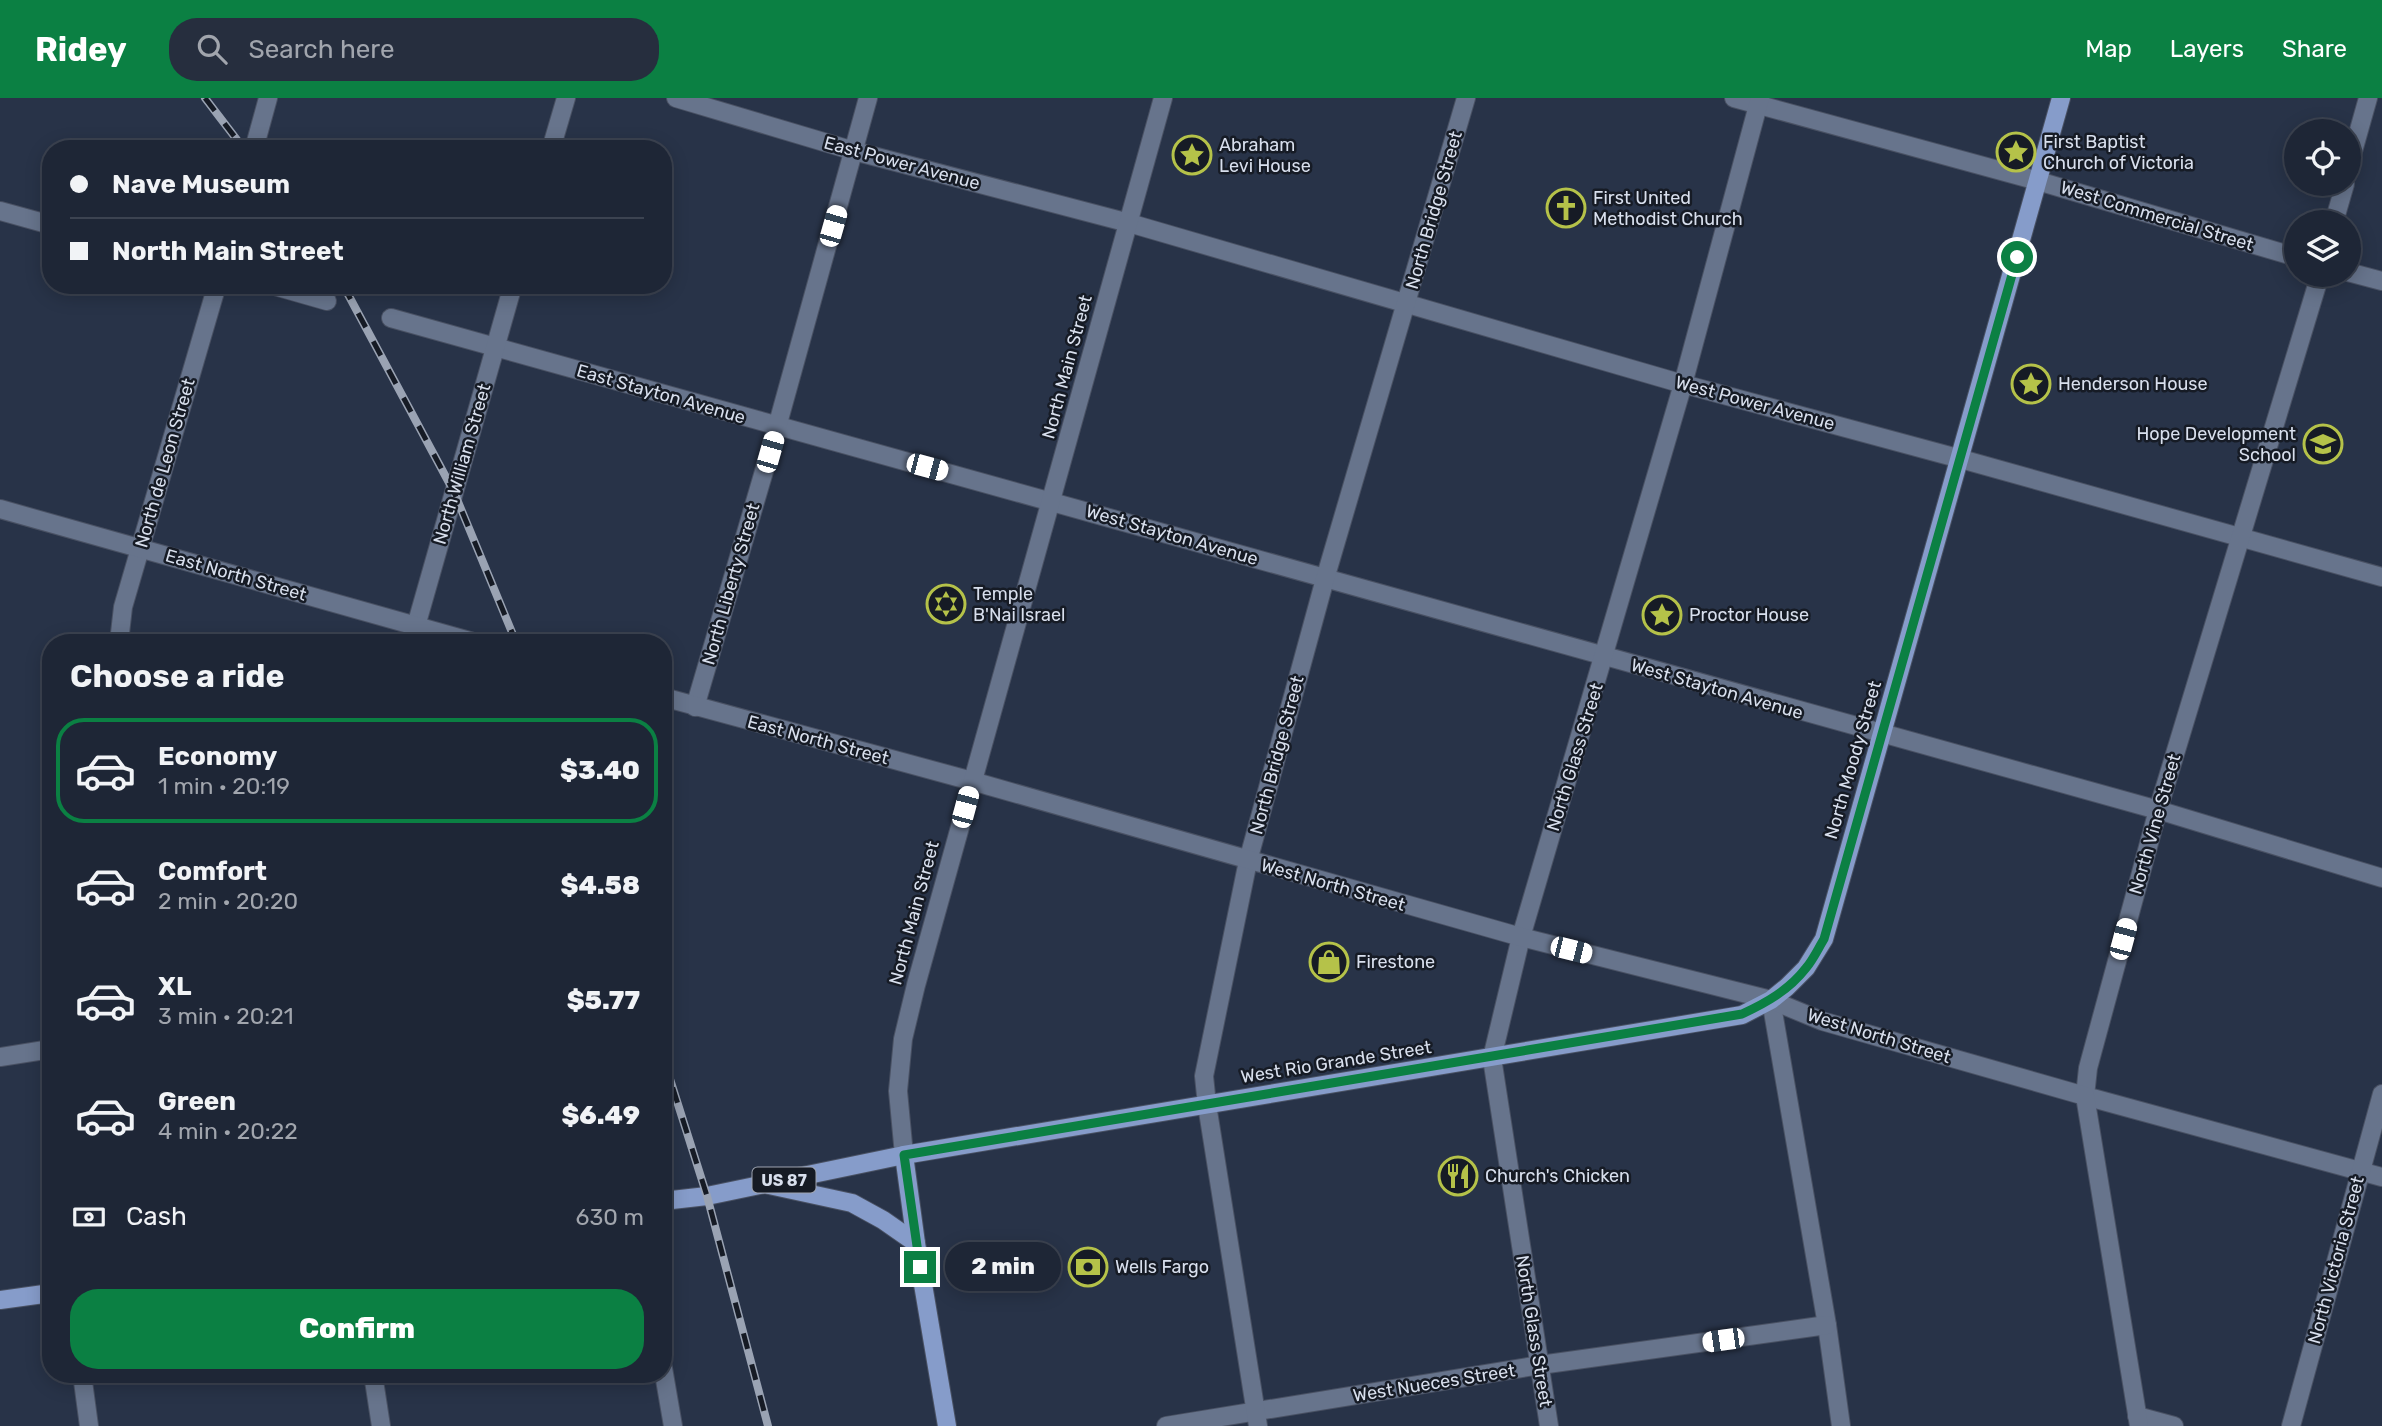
<!DOCTYPE html>
<html lang="en">
<head>
<meta charset="utf-8">
<style>
	body { margin:0; font-family:Rubik,sans-serif; background:#262e3e; color:#f1f3f6; height:100vh; display:flex; flex-direction:column; font-size:26px; white-space:nowrap }
	* { box-sizing:border-box; margin:0 }
	p { font-size:23px; color:#a1a5ad }
	.icon { flex:none; width:38px; height:38px; fill:none; stroke:currentColor; stroke-width:2; stroke-linecap:round; stroke-linejoin:round }
	.map { position:relative; flex:1; overflow:hidden }
	.panel { position:absolute; left:42px; top:536px; width:630px; height:749px; display:flex; flex-direction:column; background:#1e2636; border-radius:28px; box-shadow:0 4px 18px #0003,0 0 0 2px #3c4351 }
	.panel>* { flex:none }
	.banner { position:absolute; left:42px; top:42px; width:630px; height:154px; border-radius:28px; box-shadow:0 4px 18px #0003,0 0 0 2px #3c4351; display:grid; align-content:center; height:154px; padding:0 28px; background:#1e2636 }
	.controls { position:absolute; left:2284px; top:21px; display:grid; gap:14px }
	.controls a { display:grid; place-items:center; width:77px; height:77px; border-radius:50%; background:#1e2636; box-shadow:0 4px 18px #0003,0 0 0 2px #3c4351; font-size:35px }
	.end { position:absolute; width:32px; height:32px; margin:-16px; border:9px solid #0b8043; background:#fff; box-shadow:0 0 0 4px #fff }
	.from { border-radius:50% }
	.bubble { position:absolute; height:49px; border-radius:24px; background:#1e2636; box-shadow:0 4px 18px #0003,0 0 0 2px #3c4351; font-size:23px; font-weight:800; line-height:49px; text-align:center }
	.car { position:absolute; width:21px; height:42px; margin:-21px -10px; border-radius:9px; box-shadow:0 0 5px 2px #0007; background:linear-gradient(#fff 24%,#345 0 40%,#fff 0 76%,#345 0 86%,#fff 0) }
	.banner b { display:flex; align-items:center; gap:24px; height:66px; font-size:26px }
	.banner b+b { border-top:2px solid #3c4351 }
	.banner i { width:18px; height:18px; background:#f1f3f6 }
	ul { padding:0; list-style:none }
	li { display:flex; align-items:center; gap:21px; height:105px; margin:0 14px 10px; padding:0 14px; border:4px solid transparent; border-radius:28px }
	li div { flex:1 }
	li b { display:block; font-size:26px }
	li em { font-style:normal; font-weight:800 }
	li.selected { border-color:#0b8043 }
	li>.icon { width:63px; height:63px; stroke-width:1.5 }
	h2 { padding:0 28px; font-size:32px; line-height:84px }
	.pay { display:flex; align-items:center; gap:18px; height:77px; padding:0 28px; font-size:26px }
	.pay p { margin-inline-start:auto }
	.cta { display:flex; gap:14px; margin-top:auto; padding:14px 28px }
	.cta a { flex:1; height:80px; border-radius:28px; background:#0b8043; color:#fff; font-size:28px; font-weight:800; line-height:80px; text-align:center }
	header { display:flex; align-items:center; gap:42px; box-sizing:border-box; height:98px; padding:0 35px; background:#0b8043; color:#fff }
	header strong { font-size:33px }
	nav { display:flex; gap:38px; margin-inline-start:auto; font-size:24px }
	.search { width:490px; height:63px; background:#262e3e; display:flex; align-items:center; gap:18px; box-sizing:border-box; padding:0 24px; border-radius:28px; color:#a1a5ad; font-size:26px }
	.map>svg:first-child { display:block }
</style>
</head>
<body>
<header>
<strong>Ridey</strong>
<div class="search"><svg class="icon" aria-label="search" viewBox="0 0 24 24"><circle cx="10" cy="10" r="6"/><path d="M15 15l6 6"/></svg>Search here</div>
<nav><a>Map</a><a>Layers</a><a>Share</a></nav>
</header>
<div class="map">
<svg width="2382" height="1328" viewBox="0 0 2382 1328">
	<rect width="100%" height="100%" fill="#283348"/>
	<g fill="none" stroke-linecap="round" stroke-linejoin="round">
		<defs>
			<g id="minor">
				<polyline points="676,0 854,53 1129,125 1683,286 1961,361 2382,479"/>
				<polyline points="1734,0 2038,83 2296,159"/>
				<polyline points="254,51 268,0"/>
				<polyline points="551,51 566,0"/>
				<polyline points="2348,71 2368,0"/>
				<polyline points="0,113 51,127"/>
				<polyline points="2334,124 2345,86"/>
				<polyline points="2348,174 2382,183"/>
				<polyline points="2320,177 2158,712 2088,970 2085,998 2382,1079"/>
				<polyline points="271,187 327,203"/>
				<polyline points="391,220 2158,712 2382,780"/>
				<polyline points="119,544 123,509 217,187"/>
				<polyline points="414,544 416,528 513,187"/>
				<polyline points="695,609 777,329 868,0"/>
				<polyline points="1771,902 1827,1227 1841,1328"/>
				<polyline points="0,959 51,951"/>
				<polyline points="663,1270 673,1328"/>
				<polyline points="82,1276 89,1328"/>
				<polyline points="373,1276 381,1328"/>
				<polyline points="2137,1318 2174,1328"/>
				<polyline points="1166,1328 1540,1267 1827,1227"/>
				<polyline points="1258,1328 1207,1007 1204,978 1248,763 1325,481 1466,0"/>
				<polyline points="1549,1328 1492,960 1521,839 1683,286 1760,0"/>
				<polyline points="2291,1328 2382,996"/>
			</g>
			<g id="tertiary">
				<polyline points="0,411 473,544"/>
				<polyline points="663,599 972,683 1521,839 1771,902 1822,923 2085,998 2139,1328"/>
				<polyline points="904,1057 898,993 903,941 916,887 1163,0"/>
			</g>
			<g id="primary">
				<polyline points="904,1057 916,1145 947,1328"/>
				<polyline points="769,1087 852,1105 883,1122 916,1145"/>
				<polyline points="663,1103 707,1098 904,1057 1742,917 1771,902 1787,889 1806,870 1824,841 2061,0"/>
				<polyline points="0,1202 51,1195"/>
			</g>
		</defs>
		<use href="#minor" stroke="#495163" stroke-width="20"/>
		<use href="#tertiary" stroke="#495163" stroke-width="20"/>
		<use href="#primary" stroke="#495163" stroke-width="20"/>
		<use href="#minor" stroke="#67748c" stroke-width="18"/>
		<use href="#tertiary" stroke="#67748c" stroke-width="18"/>
		<use href="#primary" stroke="#869cca" stroke-width="18"/>
		<defs>
			<g id="rail">
				<polyline points="205,0 244,51"/>
				<polyline points="343,187 454,394 516,544"/>
				<polyline points="663,959 707,1098 768,1328"/>
			</g>
		</defs>
		<use href="#rail" stroke="#9aa3b3" stroke-width="8"/>
		<use href="#rail" stroke="#161b25" stroke-width="5" stroke-dasharray="16" stroke-linecap="butt"/>
	</g>
	<g fill="none" stroke-linecap="round" stroke-linejoin="round">
		<path stroke="#0b8043" stroke-width="9" d="M920,1169l-16,-112 838,-141c24,-11 47,-24 64,-46 7,-8 12,-19 18,-29l193,-682"/>
	</g>
	<defs>
		<symbol id="sight-ring" viewBox="-11 -11 22 22"><circle r="9.5" fill="#161b25" stroke="#b5c249" stroke-width="1.5"/><path d="M0-6L1.8-2.2L6-1.7L2.9 1.2L3.7 5.4L0 3.3L-3.7 5.4L-2.9 1.2L-6-1.7L-1.8-2.2Z" fill="#b5c249"/></symbol>
		<symbol id="church-ring" viewBox="-11 -11 22 22"><circle r="9.5" fill="#161b25" stroke="#b5c249" stroke-width="1.5"/><path d="M-1.2-6h2.4v3.5h3.3v2.4h-3.3V6h-2.4V-.1h-3.3v-2.4h3.3Z" fill="#b5c249"/></symbol>
		<symbol id="school-ring" viewBox="-11 -11 22 22"><circle r="9.5" fill="#161b25" stroke="#b5c249" stroke-width="1.5"/><path d="M0-5L7-2L0 1L-7-2ZM-4 1L0 2.5L4 1V4Q0 6-4 4Z" fill="#b5c249"/></symbol>
		<symbol id="synagogue-ring" viewBox="-11 -11 22 22"><circle r="9.5" fill="#161b25" stroke="#b5c249" stroke-width="1.5"/><path d="M0-6.5L5.6 3.2H-5.6ZM0 6.5L5.6-3.2H-5.6Z" fill="#b5c249"/></symbol>
		<symbol id="shop-ring" viewBox="-11 -11 22 22"><circle r="9.5" fill="#161b25" stroke="#b5c249" stroke-width="1.5"/><path d="M-5-2.5h2.3a2.7 3.5 0 0 1 5.4 0H5L5.5 6h-11ZM-1.5-2.5h3a1.5 2.3 0 0 0-3 0Z" fill="#b5c249"/></symbol>
		<symbol id="restaurant-ring" viewBox="-11 -11 22 22"><circle r="9.5" fill="#161b25" stroke="#b5c249" stroke-width="1.5"/><path d="M-5-6h1v4h1v-4h1v4h1v-4h1v5L-1.5 .5V6h-2V.5L-5-1ZM5-6V6H3V1.5H1.5Q1.5-4 5-6Z" fill="#b5c249"/></symbol>
		<symbol id="bank-ring" viewBox="-11 -11 22 22"><circle r="9.5" fill="#161b25" stroke="#b5c249" stroke-width="1.5"/><path d="M-6-4H6V4H-6ZM0-2.3a2.3 2.3 0 1 0 0 4.6a2.3 2.3 0 1 0 0-4.6Z" fill="#b5c249"/></symbol>
	</defs>
	<g fill-rule="evenodd">
		<use href="#sight-ring" x="1994" y="32" width="44" height="44"/>
		<use href="#sight-ring" x="1170" y="35" width="44" height="44"/>
		<use href="#church-ring" x="1544" y="88" width="44" height="44"/>
		<use href="#sight-ring" x="2009" y="264" width="44" height="44"/>
		<use href="#school-ring" x="2301" y="324" width="44" height="44"/>
		<use href="#synagogue-ring" x="924" y="484" width="44" height="44"/>
		<use href="#sight-ring" x="1640" y="495" width="44" height="44"/>
		<use href="#shop-ring" x="1307" y="842" width="44" height="44"/>
		<use href="#restaurant-ring" x="1436" y="1056" width="44" height="44"/>
		<use href="#bank-ring" x="1066" y="1147" width="44" height="44"/>
	</g>
	<g text-anchor="middle" stroke-width="5" stroke-linejoin="round" paint-order="stroke">
		<rect fill="#161b25" stroke="#9ea4b1" stroke-width="2" x="752.5" y="1069.5" width="63" height="25" rx="5"/>
		<g font-size="16" font-weight="bold" fill="#d8dfed">
			<text x="784" y="1088">US 87</text>
		</g>
		<g font-size="18" fill="#d8dfed" stroke="#161b25" text-anchor="start">
			<text x="2043" y="50">First Baptist<tspan x="2043" dy="21">Church of Victoria</tspan></text>
			<text x="1219" y="53">Abraham<tspan x="1219" dy="21">Levi House</tspan></text>
			<text x="1593" y="106">First United<tspan x="1593" dy="21">Methodist Church</tspan></text>
			<text x="2058" y="292">Henderson House</text>
			<text x="2296" y="342" text-anchor="end">Hope Development<tspan x="2296" dy="21">School</tspan></text>
			<text x="973" y="502">Temple<tspan x="973" dy="21">B'Nai Israel</tspan></text>
			<text x="1689" y="523">Proctor House</text>
			<text x="1356" y="870">Firestone</text>
			<text x="1485" y="1084">Church's Chicken</text>
			<text x="1115" y="1175">Wells Fargo</text>
		</g>
		<g font-size="18" fill="#d8dfed" stroke="#161b25">
			<text transform="translate(902 65) rotate(15)" y="6">East Power Avenue</text>
			<text transform="translate(1434 112) rotate(-74)" y="6">North Bridge Street</text>
			<text transform="translate(2157 118) rotate(17)" y="6">West Commercial Street</text>
			<text transform="translate(1067 269) rotate(-75)" y="6">North Main Street</text>
			<text transform="translate(661 296) rotate(16)" y="6">East Stayton Avenue</text>
			<text transform="translate(1755 305) rotate(15)" y="6">West Power Avenue</text>
			<text transform="translate(165 365) rotate(-74)" y="6">North de Leon Street</text>
			<text transform="translate(462 366) rotate(-74)" y="6">North William Street</text>
			<text transform="translate(1172 437) rotate(16)" y="6">West Stayton Avenue</text>
			<text transform="translate(236 477) rotate(16)" y="6">East North Street</text>
			<text transform="translate(731 486) rotate(-74)" y="6">North Liberty Street</text>
			<text transform="translate(1717 591) rotate(16)" y="6">West Stayton Avenue</text>
			<text transform="translate(818 642) rotate(15)" y="6">East North Street</text>
			<text transform="translate(1277 657) rotate(-75)" y="6">North Bridge Street</text>
			<text transform="translate(1575 659) rotate(-73)" y="6">North Glass Street</text>
			<text transform="translate(1853 662) rotate(-74)" y="6">North Moody Street</text>
			<text transform="translate(2155 726) rotate(-74)" y="6">North Vine Street</text>
			<text transform="translate(1333 787) rotate(16)" y="6">West North Street</text>
			<text transform="translate(914 815) rotate(-75)" y="6">North Main Street</text>
			<text transform="translate(1879 938) rotate(17)" y="6">West North Street</text>
			<text transform="translate(1336 964) rotate(-9)" y="6">West Rio Grande Street</text>
			<text transform="translate(2336 1162) rotate(-75)" y="6">North Victoria Street</text>
			<text transform="translate(1534 1233) rotate(81)" y="6">North Glass Street</text>
			<text transform="translate(1434 1285) rotate(-9)" y="6">West Nueces Street</text>
		</g>
	</g>
</svg>
<div class="controls">
<a><svg class="icon" aria-label="locate" viewBox="0 0 24 24"><circle cx="12" cy="12" r="6"/><path d="M12 2v4M12 18v4M2 12h4M18 12h4"/></svg></a>
<a><svg class="icon" aria-label="layers" viewBox="0 0 24 24"><path d="M12 4l9 5-9 5-9-5zM3 14l9 5 9-5"/></svg></a>
</div>
<i class="end from" style="left:2017px;top:159px"></i>
<i class="end" style="left:920px;top:1169px"></i>
<div class="bubble" style="left:945px;top:1144px;width:116px">2 min</div>
<i class="car" style="left:833px;top:128px;rotate:16deg"></i>
<i class="car" style="left:770px;top:354px;rotate:16deg"></i>
<i class="car" style="left:927px;top:369px;rotate:105deg"></i>
<i class="car" style="left:965px;top:709px;rotate:15deg"></i>
<i class="car" style="left:2123px;top:841px;rotate:15deg"></i>
<i class="car" style="left:1571px;top:852px;rotate:104deg"></i>
<i class="car" style="left:1723px;top:1242px;rotate:262deg"></i>
<div class="banner">
<b><i class="from"></i>Nave Museum</b>
<b><i></i>North Main Street</b>
</div>
<section class="panel">
<h2>Choose a ride</h2>
<ul>
<li class="selected"><svg class="icon" aria-label="car" viewBox="0 0 24 24"><path d="M5 17H2v-5l4-1 3-4h7l3 4 3 1v5h-3M9 17h6M6 11h13"/><circle cx="7" cy="17" r="2"/><circle cx="17" cy="17" r="2"/></svg><div><b>Economy</b><p>1 min · 20:19</p></div><em>$3.40</em></li>
<li><svg class="icon" aria-label="car" viewBox="0 0 24 24"><path d="M5 17H2v-5l4-1 3-4h7l3 4 3 1v5h-3M9 17h6M6 11h13"/><circle cx="7" cy="17" r="2"/><circle cx="17" cy="17" r="2"/></svg><div><b>Comfort</b><p>2 min · 20:20</p></div><em>$4.58</em></li>
<li><svg class="icon" aria-label="car" viewBox="0 0 24 24"><path d="M5 17H2v-5l4-1 3-4h7l3 4 3 1v5h-3M9 17h6M6 11h13"/><circle cx="7" cy="17" r="2"/><circle cx="17" cy="17" r="2"/></svg><div><b>XL</b><p>3 min · 20:21</p></div><em>$5.77</em></li>
<li><svg class="icon" aria-label="car" viewBox="0 0 24 24"><path d="M5 17H2v-5l4-1 3-4h7l3 4 3 1v5h-3M9 17h6M6 11h13"/><circle cx="7" cy="17" r="2"/><circle cx="17" cy="17" r="2"/></svg><div><b>Green</b><p>4 min · 20:22</p></div><em>$6.49</em></li>
</ul>
<div class="pay"><svg class="icon" aria-label="cash" viewBox="0 0 24 24"><path d="M3 7h18v10H3z"/><circle cx="12" cy="12" r="2"/></svg>Cash<p>630 m</p></div>
<div class="cta"><a>Confirm</a></div>
</section>
</div>
</body>
</html>
